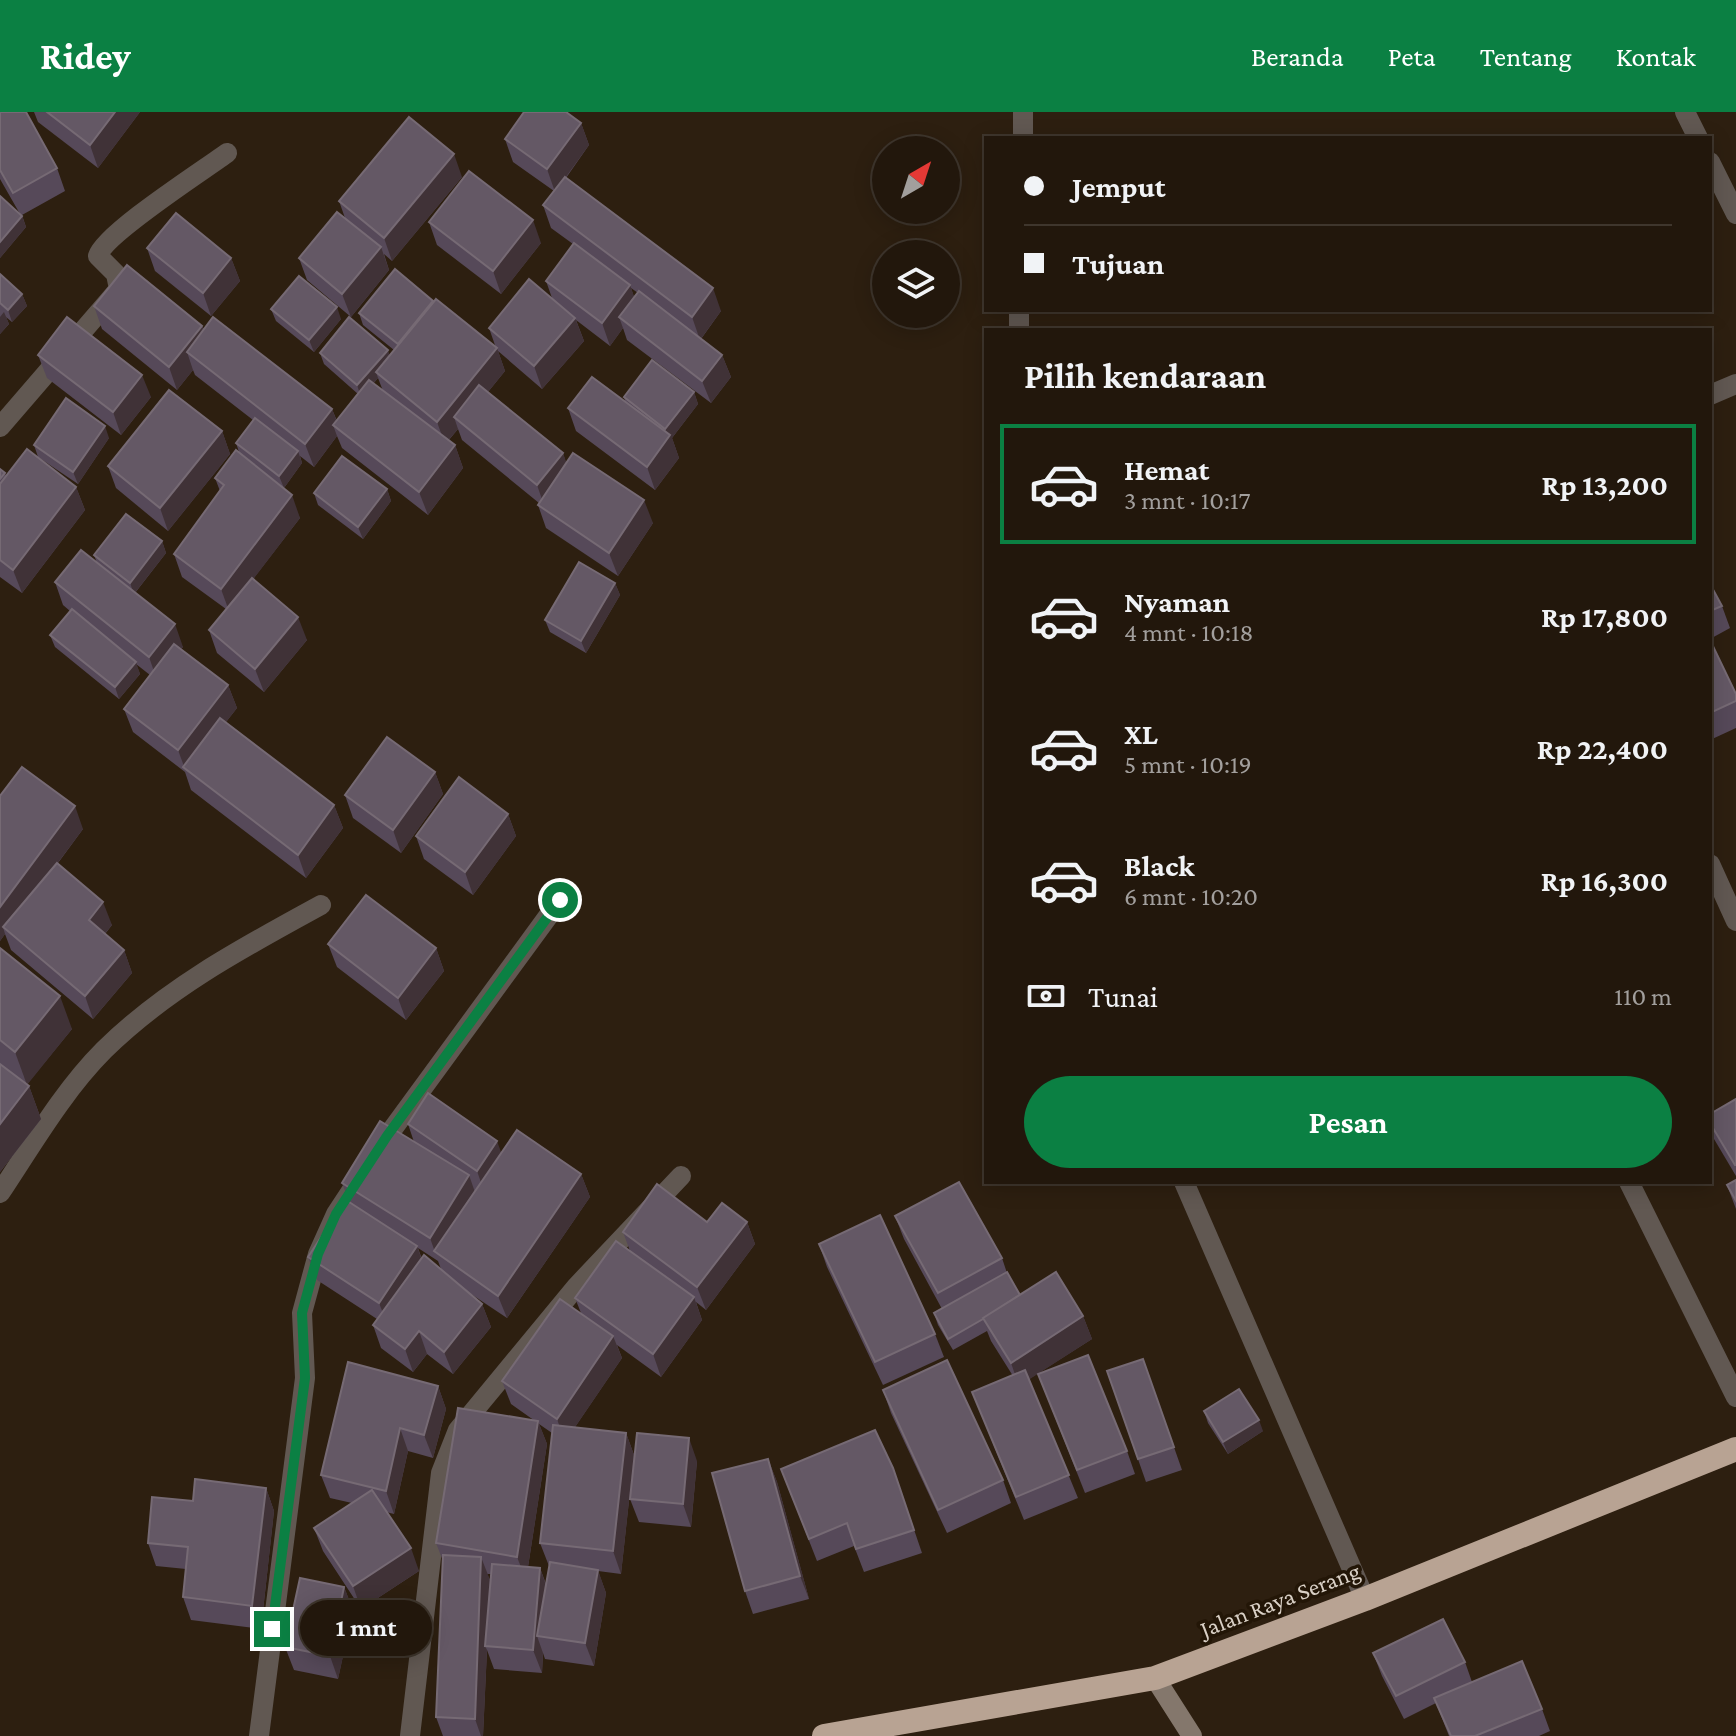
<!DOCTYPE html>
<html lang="id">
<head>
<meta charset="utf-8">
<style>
	body { margin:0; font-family:"Crimson Pro",serif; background:#2e241a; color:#f1f3f6; height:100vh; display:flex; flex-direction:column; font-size:30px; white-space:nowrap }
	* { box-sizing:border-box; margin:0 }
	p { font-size:26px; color:#a29f9d }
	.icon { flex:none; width:44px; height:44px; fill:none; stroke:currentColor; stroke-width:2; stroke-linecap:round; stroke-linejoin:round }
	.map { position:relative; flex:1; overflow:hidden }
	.drawer { position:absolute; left:984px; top:216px; width:728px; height:856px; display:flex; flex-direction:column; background:#22170c; border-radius:0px; box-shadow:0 4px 20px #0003,0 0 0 2px #3f362d }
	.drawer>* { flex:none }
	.top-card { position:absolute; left:984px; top:24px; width:728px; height:176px; border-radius:0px; box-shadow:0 4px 20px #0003,0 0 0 2px #3f362d; display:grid; align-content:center; height:176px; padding:0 40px; background:#22170c }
	.needle { width:52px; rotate:39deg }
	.buttons { position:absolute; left:872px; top:24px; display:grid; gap:16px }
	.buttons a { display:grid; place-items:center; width:88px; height:88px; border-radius:50%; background:#22170c; box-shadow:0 4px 20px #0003,0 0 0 2px #3f362d; font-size:40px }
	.end { position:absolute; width:36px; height:36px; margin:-18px; border:10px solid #0b8043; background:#fff; box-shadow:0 0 0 4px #fff }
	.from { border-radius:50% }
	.bubble { position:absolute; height:56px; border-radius:28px; background:#22170c; box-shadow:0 4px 20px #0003,0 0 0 2px #3f362d; font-size:26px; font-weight:700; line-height:56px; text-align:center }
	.top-card b { display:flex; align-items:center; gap:28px; height:76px; font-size:30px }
	.top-card b+b { border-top:2px solid #3f362d }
	.top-card i { width:20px; height:20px; background:#f1f3f6 }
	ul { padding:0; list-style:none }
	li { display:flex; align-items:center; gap:24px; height:120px; margin:0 16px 12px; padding:0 24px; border:4px solid transparent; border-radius:0px }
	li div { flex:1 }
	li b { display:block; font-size:30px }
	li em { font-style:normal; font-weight:700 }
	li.selected { border-color:#0b8043 }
	li>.icon { width:72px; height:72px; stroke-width:1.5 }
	h2 { padding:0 40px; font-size:36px; line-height:96px }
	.pay { display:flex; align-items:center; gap:20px; height:88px; padding:0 40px; font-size:30px }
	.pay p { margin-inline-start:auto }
	.button { display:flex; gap:16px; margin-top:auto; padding:16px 40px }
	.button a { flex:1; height:92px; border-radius:48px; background:#0b8043; color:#fff; font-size:32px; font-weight:700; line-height:92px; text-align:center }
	header { display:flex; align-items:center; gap:48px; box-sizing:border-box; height:112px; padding:0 40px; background:#0b8043; color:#fff }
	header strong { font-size:38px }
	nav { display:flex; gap:44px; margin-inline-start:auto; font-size:28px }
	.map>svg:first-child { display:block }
</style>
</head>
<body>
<header>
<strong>Ridey</strong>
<nav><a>Beranda</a><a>Peta</a><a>Tentang</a><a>Kontak</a></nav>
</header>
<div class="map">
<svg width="1736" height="1624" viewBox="0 0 1736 1624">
	<rect width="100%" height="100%" fill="#2d1f10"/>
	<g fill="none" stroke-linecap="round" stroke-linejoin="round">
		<g stroke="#615852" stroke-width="20">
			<polyline points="1685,0 1698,26"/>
			<polyline points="1023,26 1023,0"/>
			<polyline points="1710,50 1736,102"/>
			<polyline points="1019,218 1019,198"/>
			<polyline points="1710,283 1736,272"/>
			<polyline points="1184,1070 1365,1487"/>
			<polyline points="1629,1070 1736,1285"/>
		</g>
		<g stroke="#615852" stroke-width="20">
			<path d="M0,315l119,-138 -3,-15 -18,-18c6,-22 106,-86 129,-103"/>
			<polyline points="1710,752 1736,809"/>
			<polyline points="378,1037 560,788"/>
			<path d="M0,1081c32,-48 63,-102 104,-143 63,-62 140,-103 217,-145"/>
			<polyline points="259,1624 305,1266 302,1201 318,1142 336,1102 361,1064"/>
			<polyline points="410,1624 441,1361 458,1318 576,1175 681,1064"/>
		</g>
		<polyline stroke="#84776c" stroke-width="20" points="1155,1566 1192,1624"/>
		<polyline stroke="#b8a393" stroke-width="24" points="824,1624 1155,1566 1365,1487 1736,1337"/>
	</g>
	<g fill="#564959" fill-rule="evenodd">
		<polygon points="0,0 57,56 65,79 22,103 26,115 0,146 0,84 20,102 0,67"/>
		<polygon points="34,0 140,0 98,56 38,10"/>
		<path d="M581,11l8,22 -23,33 155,133 -20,28 21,16 9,22 -20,26 -84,-63 -4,-12 -13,18 -34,-26 8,21 -42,48 -44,-38 7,20 -17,21 75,61 3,10 87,60 -35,53 -72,-48 -8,-23 1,-2 -77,-63 -4,-11 -10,12 7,4 8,23 -35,47 -86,-67 -5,-12 -23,31 -14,-11 2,7 -18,25 16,30 -47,61 54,61 -43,52 -47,-39 -8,-23 17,-21 -44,-32 -8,-23 46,-63 -5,-13 24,-26 -3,-9 17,-23 -58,-45 -2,-5 -16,20 -75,-61 -8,-23 108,20 2,3 128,80 5,12 21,-27 -34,-30 -4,-11 70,3 4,-6 -31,-25 -4,-12 74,-12 63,47 -7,-20 63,-30 -6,-17 27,-37 -22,-16 -8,-23 11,-14 -41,-29 -8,-23zM631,176l7,5 -4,4zM378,266l5,13 -10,-7z"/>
		<polygon points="462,65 392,149 384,142 389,158 351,205 307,168 299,146 345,106 339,89"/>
		<polygon points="429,110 541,131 501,182 437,133"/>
		<polygon points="147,136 231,146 240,169 211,204 155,159"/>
		<polygon points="0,162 22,182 27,194 12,210 6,205 9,212 0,222"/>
		<polygon points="271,197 341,207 314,240 276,209"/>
		<polygon points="38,243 151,285 121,323 47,266"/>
		<polygon points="694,280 698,292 672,326 679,346 655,378 576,319 568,296 625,289 624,285"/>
		<polygon points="222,319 230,342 168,419 116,376 108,354"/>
		<polygon points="109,326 78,372 38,345 34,333"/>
		<polygon points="0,357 5,361 6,364 76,375 85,398 22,481 0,465"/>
		<polygon points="387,377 391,389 363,427 318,393 314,381"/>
		<polygon points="162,429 166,441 135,481 183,535 181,537 228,573 237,596 226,610 334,693 343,716 306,766 191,678 185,660 133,620 124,597 150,563 136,552 140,562 119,587 55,535 50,523 70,499 63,493 55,470 97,451 94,443"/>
		<polygon points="615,471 620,483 586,541 550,520 545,508"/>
		<polygon points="1710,472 1722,494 1730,516 1710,527"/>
		<polygon points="1710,528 1736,582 1736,616 1710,628"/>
		<polygon points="435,660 443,682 401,741 353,706 345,683"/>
		<polygon points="0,684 83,717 58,751 112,813 105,822 124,838 132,861 93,907 11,838 5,822 0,829"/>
		<polygon points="508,702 516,724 473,783 424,747 416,724"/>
		<polygon points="328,832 436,836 444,859 406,908 337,855"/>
		<polygon points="0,836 72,917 27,972 29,974 41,1007 0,1060"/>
		<polygon points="1736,987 1736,1064 1714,1027 1710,1015 1710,1011"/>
		<path d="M408,1012l93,29 80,21 9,23 -83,121 -42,-28 17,14 9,23 -38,47 -26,-20 -14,18 -32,-24 -8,-23 4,-6 -60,-39 -9,-23 41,-56 -7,-18 72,-41zM418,1136l20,13 3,8 -19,-10z"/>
		<polygon points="1736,1068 1736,1097 1727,1073"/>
		<polygon points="895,1104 1002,1146 1007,1161 1020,1183 1083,1204 1092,1227 1029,1267 1078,1386 1024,1408 972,1280 1013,1264 991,1229 987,1219 953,1238 938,1213 934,1201 942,1197 904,1127"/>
		<path d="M707,1110h40l8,22 -49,66 -10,-8 6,18 -41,57 -44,-32 5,13 -47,69 51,6 8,22 -13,119 -23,-3 8,22 -12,73 -49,-7 -2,-6 -1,20 -48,-4 -7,-19 -4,86h-40l-7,-19 7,-156 -7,-18 99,-122 -24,-17 -9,-23 79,-68 -6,-15 55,-47 -7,-19zM539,1312l13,9 -12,110 9,23 -3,18 -6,-16 -12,-1 19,-123zM487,1462h5l-3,36 1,-30z"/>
		<polygon points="819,1132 935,1222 944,1245 883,1273 827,1155"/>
		<polygon points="1143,1247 1182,1358 1146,1370 1107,1259"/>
		<polygon points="1038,1262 1127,1339 1135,1362 1085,1381"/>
		<polygon points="438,1274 446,1297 433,1346 408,1339 394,1402 386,1400 419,1459 361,1497 323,1439 314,1416 352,1391 330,1386 321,1363"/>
		<polygon points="883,1278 1003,1368 1011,1391 947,1421 891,1301"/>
		<polygon points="1204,1299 1263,1319 1228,1342 1208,1311"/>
		<polygon points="768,1347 777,1370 809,1487 753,1502 745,1479"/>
		<polygon points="697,1349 691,1415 639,1410 630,1387"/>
		<polygon points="893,1356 922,1441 864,1460 854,1434 817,1449 781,1357"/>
		<polygon points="266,1376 274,1399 261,1517 191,1508 183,1485 186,1457 156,1454 148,1431 193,1389"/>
		<polygon points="344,1475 353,1498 338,1567 294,1558 285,1535"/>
		<polygon points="1373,1541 1465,1550 1472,1570 1542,1597 1550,1619 1539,1624 1449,1624 1436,1591 1404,1607 1382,1564"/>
	</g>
	<g fill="#403237">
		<polygon points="115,0 140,0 98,56 90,33"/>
		<polygon points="581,11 589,33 555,80 547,57"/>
		<polygon points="454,42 462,65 392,149 384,126"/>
		<polygon points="22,104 26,115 0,146 0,130"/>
		<polygon points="533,108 541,131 501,182 493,159"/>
		<polygon points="381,135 389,158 351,205 342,182"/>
		<polygon points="231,146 240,169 211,204 203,181"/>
		<polygon points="630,173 638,196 619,205 623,216 610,234 602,211"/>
		<polygon points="713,176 721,199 700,228 692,205"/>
		<polygon points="22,182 27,194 12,210 8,198"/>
		<polygon points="337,195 341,207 314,240 309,228"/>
		<polygon points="4,200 9,212 0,222 0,205"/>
		<polygon points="575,206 584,229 542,277 534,254"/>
		<polygon points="202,214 211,237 187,240 193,258 177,278 169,255"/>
		<polygon points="497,236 505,259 462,312 454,305 458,317 445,332 437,310"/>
		<polygon points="388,238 392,250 376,260 378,266 361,285 357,273"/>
		<polygon points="722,243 731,265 711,291 702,269"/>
		<polygon points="142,263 151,285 121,323 113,300"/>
		<polygon points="694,280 698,292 672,326 679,346 655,378 647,355 668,325 665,317"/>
		<polygon points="332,297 340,318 333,313 337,324 314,355 305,332"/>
		<polygon points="105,314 109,326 78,372 73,360"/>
		<polygon points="222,319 230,342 168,419 160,396"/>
		<polygon points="455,333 463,356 428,403 419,380"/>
		<polygon points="298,339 302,351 284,376 279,364"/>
		<polygon points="563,341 571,364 545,396 537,373"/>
		<polygon points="76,375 85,398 22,481 13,458"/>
		<polygon points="387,377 391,389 363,427 358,415"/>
		<polygon points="292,383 300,406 229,499 221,477"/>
		<polygon points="644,388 653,411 618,464 609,441"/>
		<polygon points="162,429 166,441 134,482 130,471"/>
		<polygon points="615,471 620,483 586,541 581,529"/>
		<polygon points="298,505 307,528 264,580 255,557"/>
		<polygon points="175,512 183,535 157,568 149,545"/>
		<polygon points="136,550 140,562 119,587 115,575"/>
		<polygon points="228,573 237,596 188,659 185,657 178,638"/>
		<polygon points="435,660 443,682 401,741 393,718"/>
		<polygon points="334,693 343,716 306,766 298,743"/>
		<polygon points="75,694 83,717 7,819 3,815 5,822 0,829 0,795"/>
		<polygon points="508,702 516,724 473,783 465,760"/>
		<polygon points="103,790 112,813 97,831 89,808"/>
		<polygon points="436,836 444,859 406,908 398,886"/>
		<polygon points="124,838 132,861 93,907 85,884"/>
		<polygon points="60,884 72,917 27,973 15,940"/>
		<polygon points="29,974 41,1007 0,1060 0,1012"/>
		<polygon points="497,1029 505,1051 485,1082 477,1059"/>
		<polygon points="581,1062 590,1085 507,1206 498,1184"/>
		<polygon points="469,1063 477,1086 435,1140 430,1126"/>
		<polygon points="747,1110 755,1132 706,1198 697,1175"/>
		<polygon points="417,1134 425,1157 388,1214 379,1191"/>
		<polygon points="694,1185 702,1208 661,1265 653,1242"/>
		<polygon points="482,1192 491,1215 453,1262 444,1240"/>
		<polygon points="1083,1204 1092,1227 1019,1274 1011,1251"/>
		<polygon points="419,1219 427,1242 413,1260 405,1237"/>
		<polygon points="613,1224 622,1246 565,1330 557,1307"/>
		<polygon points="438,1274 446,1297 433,1346 424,1323"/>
		<polygon points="1259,1308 1263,1319 1228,1342 1223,1330"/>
		<polygon points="538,1309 547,1332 526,1468 517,1445"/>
		<polygon points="400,1316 408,1339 394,1402 386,1379"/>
		<polygon points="626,1321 634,1343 621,1462 613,1439"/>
		<polygon points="689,1326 697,1349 691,1415 683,1392"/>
		<polygon points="768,1347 777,1370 809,1487 800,1464"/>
		<polygon points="266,1376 274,1399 261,1517 252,1494"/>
		<polygon points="411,1436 419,1459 361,1497 353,1474"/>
		<polygon points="481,1445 490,1468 487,1534 485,1534 487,1538 483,1624 481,1624 475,1607"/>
		<polygon points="540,1456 548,1479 537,1524 543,1541 542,1561 533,1538"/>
		<polygon points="598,1458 606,1481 594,1554 585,1531"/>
		<polygon points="344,1475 353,1498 338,1567 330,1544"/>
	</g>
	<g fill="#645865" stroke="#766a74" stroke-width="2">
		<polygon points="0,0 26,0 57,56 13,81 0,58"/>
		<polygon points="47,0 115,0 90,33"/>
		<polygon points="524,0 566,0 581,11 547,57 505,27"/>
		<polygon points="409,5 454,42 384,126 339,89"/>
		<polygon points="469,59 533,108 493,159 429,110"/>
		<polygon points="565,65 713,176 692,205 543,93"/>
		<polygon points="0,84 22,104 0,130"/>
		<polygon points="337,100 381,135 342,182 299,146"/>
		<polygon points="176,101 231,146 203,181 147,136"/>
		<polygon points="574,131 630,173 602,211 546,169"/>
		<polygon points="127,153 202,214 169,255 94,194"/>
		<polygon points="395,157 433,189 398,232 359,201"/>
		<polygon points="0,162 22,182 8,198 0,191"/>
		<polygon points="299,164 337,195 309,228 271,197"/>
		<polygon points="529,167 575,206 534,254 489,216"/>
		<polygon points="639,179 722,243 702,269 619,205"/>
		<polygon points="436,187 497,236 437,310 376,260"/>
		<polygon points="67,205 142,263 113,300 38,243"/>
		<polygon points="213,205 332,297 305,332 187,240"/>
		<polygon points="349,205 388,238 357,273 320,241"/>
		<polygon points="652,248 694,280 665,317 624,285"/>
		<polygon points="592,265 670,323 647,355 568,296"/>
		<polygon points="369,268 455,333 419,380 333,313"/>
		<polygon points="479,273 563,341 537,373 454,305"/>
		<polygon points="169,278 222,319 160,396 108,354"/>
		<polygon points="66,286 105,314 73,360 34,333"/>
		<polygon points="255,306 298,339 279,364 236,331"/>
		<polygon points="27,337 76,375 13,458 0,448 0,372"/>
		<polygon points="236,338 292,383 221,477 174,442 224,373 215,366"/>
		<polygon points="573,341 644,388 609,441 538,393"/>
		<polygon points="342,344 387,377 358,415 314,381"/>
		<polygon points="0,357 5,361 0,367"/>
		<polygon points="126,402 162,429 130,471 94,443"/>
		<polygon points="81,438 175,512 149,545 55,470"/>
		<polygon points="579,450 615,471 581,529 545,508"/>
		<polygon points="252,466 298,505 255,557 209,518"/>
		<polygon points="1710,472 1722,494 1710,499"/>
		<polygon points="72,497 136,550 115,575 50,523"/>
		<polygon points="1710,528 1736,582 1736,589 1710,601"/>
		<polygon points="174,532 228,573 178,638 124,597"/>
		<polygon points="220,606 334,693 298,743 183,655"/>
		<polygon points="387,625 435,660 393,718 345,683"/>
		<polygon points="22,655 75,694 0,795 0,684"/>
		<polygon points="459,665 508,702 465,760 416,724"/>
		<polygon points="57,751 103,790 89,808 124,838 85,884 3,815"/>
		<polygon points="366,783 436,836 398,886 328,832"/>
		<polygon points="0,836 60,884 15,940 0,928"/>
		<polygon points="0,952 29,974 0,1012"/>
		<polygon points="428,981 497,1029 477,1059 408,1012"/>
		<polygon points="1736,987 1736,1053 1735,1053 1710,1011 1710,1002"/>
		<polygon points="380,1009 469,1063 430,1126 342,1071"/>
		<polygon points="517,1018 581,1062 498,1184 434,1139"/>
		<polygon points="1736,1068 1736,1089 1727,1073"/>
		<polygon points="959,1070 1002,1146 938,1181 895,1104"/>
		<polygon points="657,1072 707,1110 722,1091 747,1110 697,1175 623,1120"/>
		<polygon points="346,1088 417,1134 379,1191 308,1145"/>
		<polygon points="880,1103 935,1222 875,1250 819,1132"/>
		<polygon points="616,1129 694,1185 653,1242 575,1186"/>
		<polygon points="424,1143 482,1192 444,1240 419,1219 405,1237 373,1213"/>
		<polygon points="1007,1160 1020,1183 983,1207 948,1227 934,1201"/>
		<polygon points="1056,1160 1083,1204 1011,1251 983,1206"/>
		<polygon points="560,1187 613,1224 557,1307 502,1269"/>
		<polygon points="1088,1243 1127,1339 1077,1358 1038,1262"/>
		<polygon points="1143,1247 1174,1335 1138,1347 1107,1259"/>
		<polygon points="947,1248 1003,1368 938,1398 883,1278"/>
		<polygon points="348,1250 438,1274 424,1323 400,1316 386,1379 321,1363"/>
		<polygon points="1025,1258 1069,1363 1016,1385 972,1280"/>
		<polygon points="1239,1277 1259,1308 1223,1330 1204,1299"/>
		<polygon points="458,1296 538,1309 517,1445 436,1431"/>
		<polygon points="553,1313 626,1321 613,1439 540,1431"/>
		<polygon points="875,1318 893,1356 914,1418 856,1437 847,1411 809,1427 781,1357"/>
		<polygon points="637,1321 689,1326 683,1392 630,1387"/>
		<polygon points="768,1347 800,1464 745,1479 712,1361"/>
		<polygon points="195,1367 266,1376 252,1494 183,1485 188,1435 148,1431 152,1385 193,1389"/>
		<polygon points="372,1378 411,1436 353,1474 314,1416"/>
		<polygon points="443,1443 481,1445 475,1607 436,1605"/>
		<polygon points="550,1450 598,1458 585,1531 537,1524"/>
		<polygon points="492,1452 540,1456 533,1538 485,1534"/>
		<polygon points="300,1466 344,1475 330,1544 285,1535"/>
		<polygon points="1443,1507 1465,1550 1396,1584 1373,1541"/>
		<polygon points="1522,1549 1542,1597 1475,1624 1451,1624 1434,1586"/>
	</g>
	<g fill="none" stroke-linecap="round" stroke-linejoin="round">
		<polyline stroke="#0b8043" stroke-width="10" points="272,1517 305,1266 302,1201 318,1142 336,1102 387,1024 560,788"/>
	</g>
	<g text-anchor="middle" stroke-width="7" stroke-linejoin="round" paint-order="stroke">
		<g font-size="24" fill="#d9d0c6" stroke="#231607">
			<text transform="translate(1280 1488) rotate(-21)" y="8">Jalan Raya Serang</text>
		</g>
	</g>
</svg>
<div class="buttons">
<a><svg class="needle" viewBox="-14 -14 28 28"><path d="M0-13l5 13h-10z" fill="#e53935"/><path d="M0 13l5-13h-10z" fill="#a29f9d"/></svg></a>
<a><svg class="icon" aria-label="layers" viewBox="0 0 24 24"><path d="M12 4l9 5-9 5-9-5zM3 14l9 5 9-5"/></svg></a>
</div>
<i class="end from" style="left:560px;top:788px"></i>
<i class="end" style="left:272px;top:1517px"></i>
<div class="bubble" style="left:300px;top:1488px;width:132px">1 mnt</div>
<div class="top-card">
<b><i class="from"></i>Jemput</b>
<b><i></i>Tujuan</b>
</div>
<section class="drawer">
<h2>Pilih kendaraan</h2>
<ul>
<li class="selected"><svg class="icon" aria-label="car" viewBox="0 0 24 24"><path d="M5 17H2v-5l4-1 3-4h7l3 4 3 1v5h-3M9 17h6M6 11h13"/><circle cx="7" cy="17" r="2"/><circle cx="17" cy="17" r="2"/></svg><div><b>Hemat</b><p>3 mnt · 10:17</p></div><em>Rp 13,200</em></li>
<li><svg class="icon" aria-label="car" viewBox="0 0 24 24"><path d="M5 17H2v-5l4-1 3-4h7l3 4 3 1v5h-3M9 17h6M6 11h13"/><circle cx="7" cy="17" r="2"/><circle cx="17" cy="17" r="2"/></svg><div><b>Nyaman</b><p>4 mnt · 10:18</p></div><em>Rp 17,800</em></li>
<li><svg class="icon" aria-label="car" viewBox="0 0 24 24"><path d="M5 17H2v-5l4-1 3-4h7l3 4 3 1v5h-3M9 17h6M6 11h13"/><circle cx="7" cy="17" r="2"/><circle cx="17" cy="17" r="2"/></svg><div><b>XL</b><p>5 mnt · 10:19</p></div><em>Rp 22,400</em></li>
<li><svg class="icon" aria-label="car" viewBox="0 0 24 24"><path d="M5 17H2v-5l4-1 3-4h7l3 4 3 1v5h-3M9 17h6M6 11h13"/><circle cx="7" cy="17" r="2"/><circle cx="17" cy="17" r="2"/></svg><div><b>Black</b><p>6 mnt · 10:20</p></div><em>Rp 16,300</em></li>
</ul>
<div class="pay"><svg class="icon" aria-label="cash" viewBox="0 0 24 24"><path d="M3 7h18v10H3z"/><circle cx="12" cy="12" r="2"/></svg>Tunai<p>110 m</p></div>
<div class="button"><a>Pesan</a></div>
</section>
</div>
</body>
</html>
